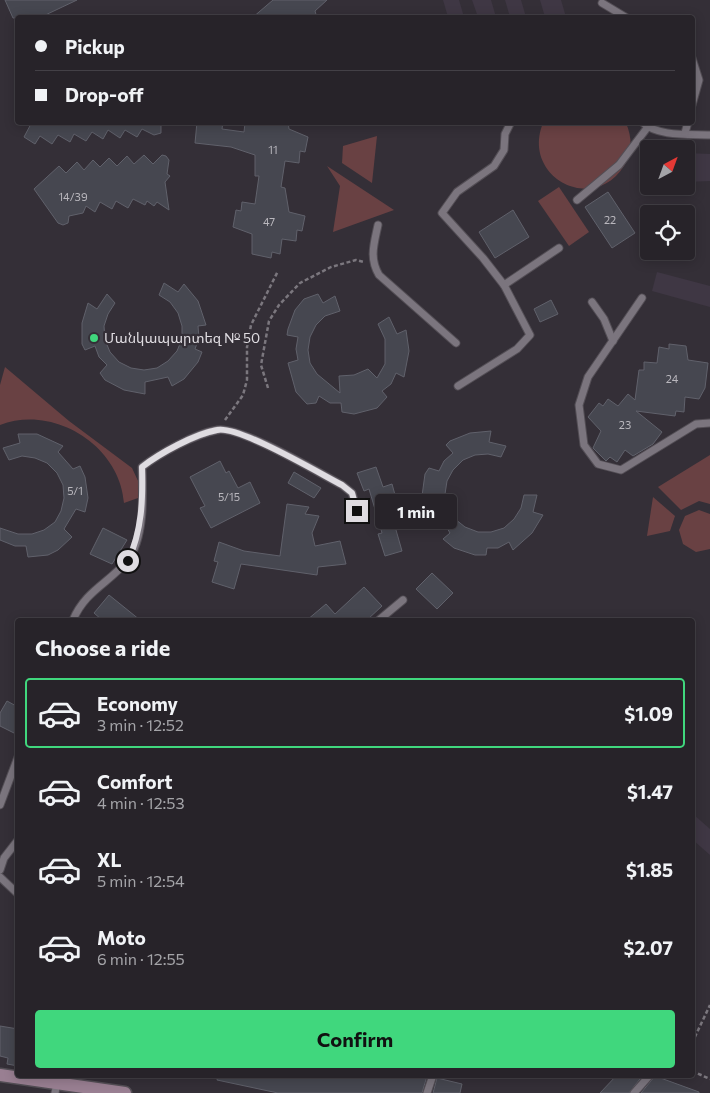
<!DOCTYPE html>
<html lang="en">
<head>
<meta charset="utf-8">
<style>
	body { margin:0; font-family:Commissioner,"Noto Sans Armenian",sans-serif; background:#2f2b31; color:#f1f3f6; height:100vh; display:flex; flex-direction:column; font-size:19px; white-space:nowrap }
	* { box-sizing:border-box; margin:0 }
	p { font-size:16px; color:#a4a4a8 }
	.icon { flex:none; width:28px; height:28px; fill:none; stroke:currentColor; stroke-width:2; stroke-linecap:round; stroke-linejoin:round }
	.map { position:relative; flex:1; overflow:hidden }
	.panel { position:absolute; left:15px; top:618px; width:680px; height:460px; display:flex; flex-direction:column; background:#272329; border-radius:5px; box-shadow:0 2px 12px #0003,0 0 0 1px #434046 }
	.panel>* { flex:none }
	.guide { position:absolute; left:15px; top:15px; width:680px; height:110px; border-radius:5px; box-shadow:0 2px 12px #0003,0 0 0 1px #434046; display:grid; align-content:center; height:110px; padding:0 20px; background:#272329 }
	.needle { width:32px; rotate:41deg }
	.fabs { position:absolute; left:640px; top:140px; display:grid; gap:10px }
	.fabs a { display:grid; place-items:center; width:55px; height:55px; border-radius:5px; background:#272329; box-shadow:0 2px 12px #0003,0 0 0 1px #434046; font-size:25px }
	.end { position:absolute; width:22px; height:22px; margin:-11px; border:6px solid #dfdce1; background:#111; box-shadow:0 0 0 2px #111 }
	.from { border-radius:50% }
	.bubble { position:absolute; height:35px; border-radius:5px; background:#272329; box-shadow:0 2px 12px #0003,0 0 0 1px #434046; font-size:16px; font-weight:700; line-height:35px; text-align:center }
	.guide b { display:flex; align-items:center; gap:18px; height:48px; font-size:19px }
	.guide b+b { border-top:1px solid #434046 }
	.guide i { width:12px; height:12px; background:#f1f3f6 }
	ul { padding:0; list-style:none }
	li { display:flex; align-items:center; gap:15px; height:70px; margin:0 10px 8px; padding:0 10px; border:2px solid transparent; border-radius:5px }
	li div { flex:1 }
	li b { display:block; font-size:19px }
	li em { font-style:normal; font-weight:700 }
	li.active { border-color:#40d77d }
	li>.icon { width:45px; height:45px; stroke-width:1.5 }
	h2 { padding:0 20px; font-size:22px; line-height:60px }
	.primary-button { display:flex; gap:10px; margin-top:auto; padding:10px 20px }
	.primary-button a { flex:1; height:58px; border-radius:5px; background:#40d77d; color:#111; font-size:20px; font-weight:700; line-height:58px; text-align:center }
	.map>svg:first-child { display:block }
</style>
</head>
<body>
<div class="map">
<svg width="710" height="1093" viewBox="0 0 710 1093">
	<rect width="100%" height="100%" fill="#342f37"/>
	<g fill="#3f3744">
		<polygon points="443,0 459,0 464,17 448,17"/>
		<polygon points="472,0 491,0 496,17 478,17"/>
		<polygon points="505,0 521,0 526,17 510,17"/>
		<polygon points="540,0 561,0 566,17 545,17"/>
		<polygon points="686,153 710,154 710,181 686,182"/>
		<polygon points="657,272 710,286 710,307 652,291"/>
		<polygon points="693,814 710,829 710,855 693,840"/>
	</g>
	<g fill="#694143">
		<path d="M543,123h83c6,14 7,30 -2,43 -31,49 -103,11 -81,-43z"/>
		<polygon points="377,136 372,183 342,163 343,146"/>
		<polygon points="327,166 394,210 333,232 340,186"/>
		<polygon points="559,187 589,232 569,246 538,201"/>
		<path d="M5,367l64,54 63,47 7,15 -1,15 -14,5c-4,-58 -71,-99 -124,-78v-40z"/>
		<polygon points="710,455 710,504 699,501 681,510 658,487"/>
		<polygon points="653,497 675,516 670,531 647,536"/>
		<polygon points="699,510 710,514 710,549 696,552 683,544 679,530 685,516"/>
	</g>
	<g fill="#464750" stroke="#60616b">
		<polygon points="5,0 77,0 39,18 13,18"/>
		<polygon points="273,0 327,0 315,11 317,18 252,18"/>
		<polygon points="32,122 161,122 161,133 154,135 142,129 137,137 125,130 120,138 108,130 103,139 92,132 86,141 74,134 70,142 58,135 52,144 40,136 35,144 24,137"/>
		<polygon points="197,122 223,122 222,129 244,132 245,123 258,125 258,122 288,122 289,129 308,137 305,152 300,151 299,163 285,161 281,187 285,188 289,212 305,216 302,231 297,230 296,241 282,239 280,254 272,252 271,258 252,254 252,234 233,227 236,210 241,211 242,202 255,204 259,176 255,176 255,155 231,147 195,143"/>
		<polygon points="144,155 153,164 162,155 166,156 169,160 167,174 170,176 165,182 169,210 157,202 154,206 147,201 145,205 133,199 128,208 116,201 112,209 100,202 95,212 86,206 83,213 69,216 68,223 63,225 58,223 34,189 59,166 66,173 77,162 84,170 93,160 100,167 109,158 117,166 127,156 134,164"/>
		<polygon points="608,192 635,233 612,248 585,207"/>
		<polygon points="513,210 529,237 495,258 479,232"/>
		<polygon points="164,283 178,292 184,284 198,301 206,325 198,326 199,338 195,349 202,352 198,362 184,379 172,386 168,377 145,382 145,394 124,390 105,380 100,373 107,365 99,357 95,346 85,350 82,344 82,323 88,303 97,309 107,294 115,303 108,314 104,326 105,340 110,352 119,362 131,368 144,370 157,368 168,361 177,351 182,339 182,326 178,313 170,302 159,295"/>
		<polygon points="318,294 323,303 335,296 340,311 325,316 316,325 310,337 308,350 310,363 317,374 340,393 339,376 354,375 368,369 377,378 385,364 385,339 378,324 389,317 397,334 406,330 409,351 404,377 396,373 391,384 382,391 387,397 377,408 354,414 342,412 341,403 330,403 319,396 316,403 307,404 296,392 288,363 298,360 296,349 298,337 287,335 288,329 295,310 304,299"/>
		<polygon points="551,300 558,314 540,322 534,309"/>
		<polygon points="669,344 686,346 688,360 708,363 705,388 699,399 685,397 684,412 676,411 675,416 636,411 662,432 653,444 633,456 625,450 617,462 610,457 606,461 593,448 601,431 588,417 599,403 603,406 608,399 618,406 628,394 635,400 639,370 644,370 644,362 657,363 659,347 669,349"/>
		<polygon points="491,431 489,442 506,446 501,457 488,454 475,455 463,460 453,470 447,481 445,494 448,507 455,519 465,527 478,532 491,532 504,528 514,519 521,508 524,495 537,495 533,512 543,515 532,533 513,550 509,542 498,548 487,548 486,555 475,555 454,548 443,539 450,533 438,513 426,516 422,496 425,474 429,468 439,471 444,461 453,453 446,445 450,441 470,433"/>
		<polygon points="18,434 37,434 63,446 58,452 73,469 80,466 85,477 88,498 85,512 76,509 64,529 72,537 58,550 48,555 28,557 26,546 15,546 0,540 0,528 18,534 32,534 44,530 55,522 61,511 64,498 63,485 57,473 47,463 35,458 22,456 9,460 3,448 20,443"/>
		<polygon points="220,461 226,473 229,471 238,488 250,482 260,503 211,528 200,508 205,506 190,477"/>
		<polygon points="376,467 383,487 392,484 397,502 393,504 399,522 394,523 402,551 385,556 378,534 382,533 369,489 364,491 357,473"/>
		<polygon points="294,472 321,488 314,498 288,483"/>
		<polygon points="287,504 309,507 305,514 319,516 312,533 315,546 340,541 346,564 318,567 317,575 241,564 234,589 212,582 218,562 214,561 219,542 244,551 280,556"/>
		<polygon points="103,528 127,540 112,564 90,554"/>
		<polygon points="432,573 453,593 437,609 416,589"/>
		<polygon points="364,587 382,606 367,620 307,620 326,604 335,614"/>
		<polygon points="109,595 140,620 102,620 94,613"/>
		<polygon points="7,701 18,707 18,735 0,726 0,713"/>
		<polygon points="0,1026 18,1029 18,1066 7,1064 8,1058 0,1056"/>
		<polygon points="218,1075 421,1075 427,1076 422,1093 278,1093 217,1080"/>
		<polygon points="617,1075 643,1075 629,1093 600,1093"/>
		<polygon points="655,1076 699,1092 699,1093 641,1093"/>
		<polygon points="437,1078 462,1084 460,1093 433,1093"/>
	</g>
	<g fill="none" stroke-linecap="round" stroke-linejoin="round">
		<defs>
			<g id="lane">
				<polyline points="602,3 627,18"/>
				<polyline points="692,58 699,80 692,105"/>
				<path d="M642,122c16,15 47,12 68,13"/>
				<polyline points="685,133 688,122"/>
				<polyline points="577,200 619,165 647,128"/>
				<path d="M378,225c-4,19 -9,33 1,50l77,68"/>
				<polyline points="504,285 559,248"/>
				<polyline points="642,298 588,377 579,405 584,445 598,464 621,470 696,424 710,423"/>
				<polyline points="592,302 604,319 613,341"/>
				<polyline points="458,386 517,349 530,335 504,285 483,258 442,213 457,192 494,166 504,150 505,134 511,122"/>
				<path d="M73,620c12,-29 36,-37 54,-59 18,-22 16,-67 15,-94 18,-14 53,-33 75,-37 22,-5 102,43 125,55l10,8 5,18"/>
				<polyline points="379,620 403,600"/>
				<polyline points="0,805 18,757"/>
				<polyline points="0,870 4,858 18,840"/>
				<polyline points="0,877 18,894"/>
				<polyline points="55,1093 56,1088"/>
				<polyline points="427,1093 433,1075"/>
				<polyline points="634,1093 650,1075"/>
			</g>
			<polyline id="secondary" points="0,1075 125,1093"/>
		</defs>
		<use href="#lane" stroke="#534e55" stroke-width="9"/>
		<use href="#secondary" stroke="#534e55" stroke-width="15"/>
		<g stroke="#7b777e" stroke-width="2.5" stroke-dasharray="4 2.5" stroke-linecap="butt">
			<polyline points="268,388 261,365 269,321 279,305 300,283 331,267 356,260 364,262"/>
			<polyline points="225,420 243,395 247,380 247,347 251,325 278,271"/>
			<polyline points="692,1043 710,1005"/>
			<polyline points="692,1071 710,1079"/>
		</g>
		<use href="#lane" stroke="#7b757e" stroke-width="7"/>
		<use href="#secondary" stroke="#997f92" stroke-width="12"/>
	</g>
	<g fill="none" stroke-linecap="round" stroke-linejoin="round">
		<path stroke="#dfdce1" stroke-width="6" d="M128,561c14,-31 15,-61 14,-94 18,-14 53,-33 75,-37 21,-5 102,43 125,55l10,8 5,18"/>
	</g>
	<circle fill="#40d77d" stroke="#342f37" stroke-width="2" cx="94" cy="338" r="5"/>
	<g text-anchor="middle" stroke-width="4.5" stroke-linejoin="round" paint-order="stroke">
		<g font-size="11" fill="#b9b7bd">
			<text x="273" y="154">11</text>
			<text x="73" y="201">14/39</text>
			<text x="610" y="224">22</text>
			<text x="269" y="226">47</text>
			<text x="672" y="383">24</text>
			<text x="625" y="429">23</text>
			<text x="75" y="495">5/1</text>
			<text x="229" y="501">5/15</text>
		</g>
		<g font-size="14" fill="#dfdce1" stroke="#342f37" text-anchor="start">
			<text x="104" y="343">Մանկապարտեզ № 50</text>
		</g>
	</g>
</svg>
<div class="fabs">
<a><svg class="needle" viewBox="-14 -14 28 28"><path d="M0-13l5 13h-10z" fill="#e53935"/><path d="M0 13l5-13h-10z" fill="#a4a4a8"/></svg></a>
<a><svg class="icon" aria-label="locate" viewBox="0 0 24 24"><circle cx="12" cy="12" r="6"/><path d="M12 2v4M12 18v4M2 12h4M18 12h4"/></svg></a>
</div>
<i class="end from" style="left:128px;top:561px"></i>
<i class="end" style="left:357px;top:511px"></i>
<div class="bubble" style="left:375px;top:494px;width:82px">1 min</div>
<div class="guide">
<b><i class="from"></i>Pickup</b>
<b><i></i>Drop-off</b>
</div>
<section class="panel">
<h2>Choose a ride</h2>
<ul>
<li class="active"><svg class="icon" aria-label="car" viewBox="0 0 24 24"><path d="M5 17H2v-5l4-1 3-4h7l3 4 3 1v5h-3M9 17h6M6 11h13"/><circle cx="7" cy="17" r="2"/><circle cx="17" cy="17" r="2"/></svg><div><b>Economy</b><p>3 min · 12:52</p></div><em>$1.09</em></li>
<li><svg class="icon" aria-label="car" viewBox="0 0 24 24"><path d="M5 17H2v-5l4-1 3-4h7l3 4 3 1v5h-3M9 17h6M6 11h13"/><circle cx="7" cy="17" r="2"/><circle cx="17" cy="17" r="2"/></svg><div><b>Comfort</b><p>4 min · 12:53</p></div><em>$1.47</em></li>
<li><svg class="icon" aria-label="car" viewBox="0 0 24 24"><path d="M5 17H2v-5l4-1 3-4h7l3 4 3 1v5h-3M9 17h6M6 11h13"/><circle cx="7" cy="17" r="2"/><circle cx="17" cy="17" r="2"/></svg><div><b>XL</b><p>5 min · 12:54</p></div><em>$1.85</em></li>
<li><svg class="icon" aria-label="car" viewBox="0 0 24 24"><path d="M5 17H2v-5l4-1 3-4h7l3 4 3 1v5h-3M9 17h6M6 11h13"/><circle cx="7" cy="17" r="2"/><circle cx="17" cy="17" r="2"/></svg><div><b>Moto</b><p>6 min · 12:55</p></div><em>$2.07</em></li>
</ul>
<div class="primary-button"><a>Confirm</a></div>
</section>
</div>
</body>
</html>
